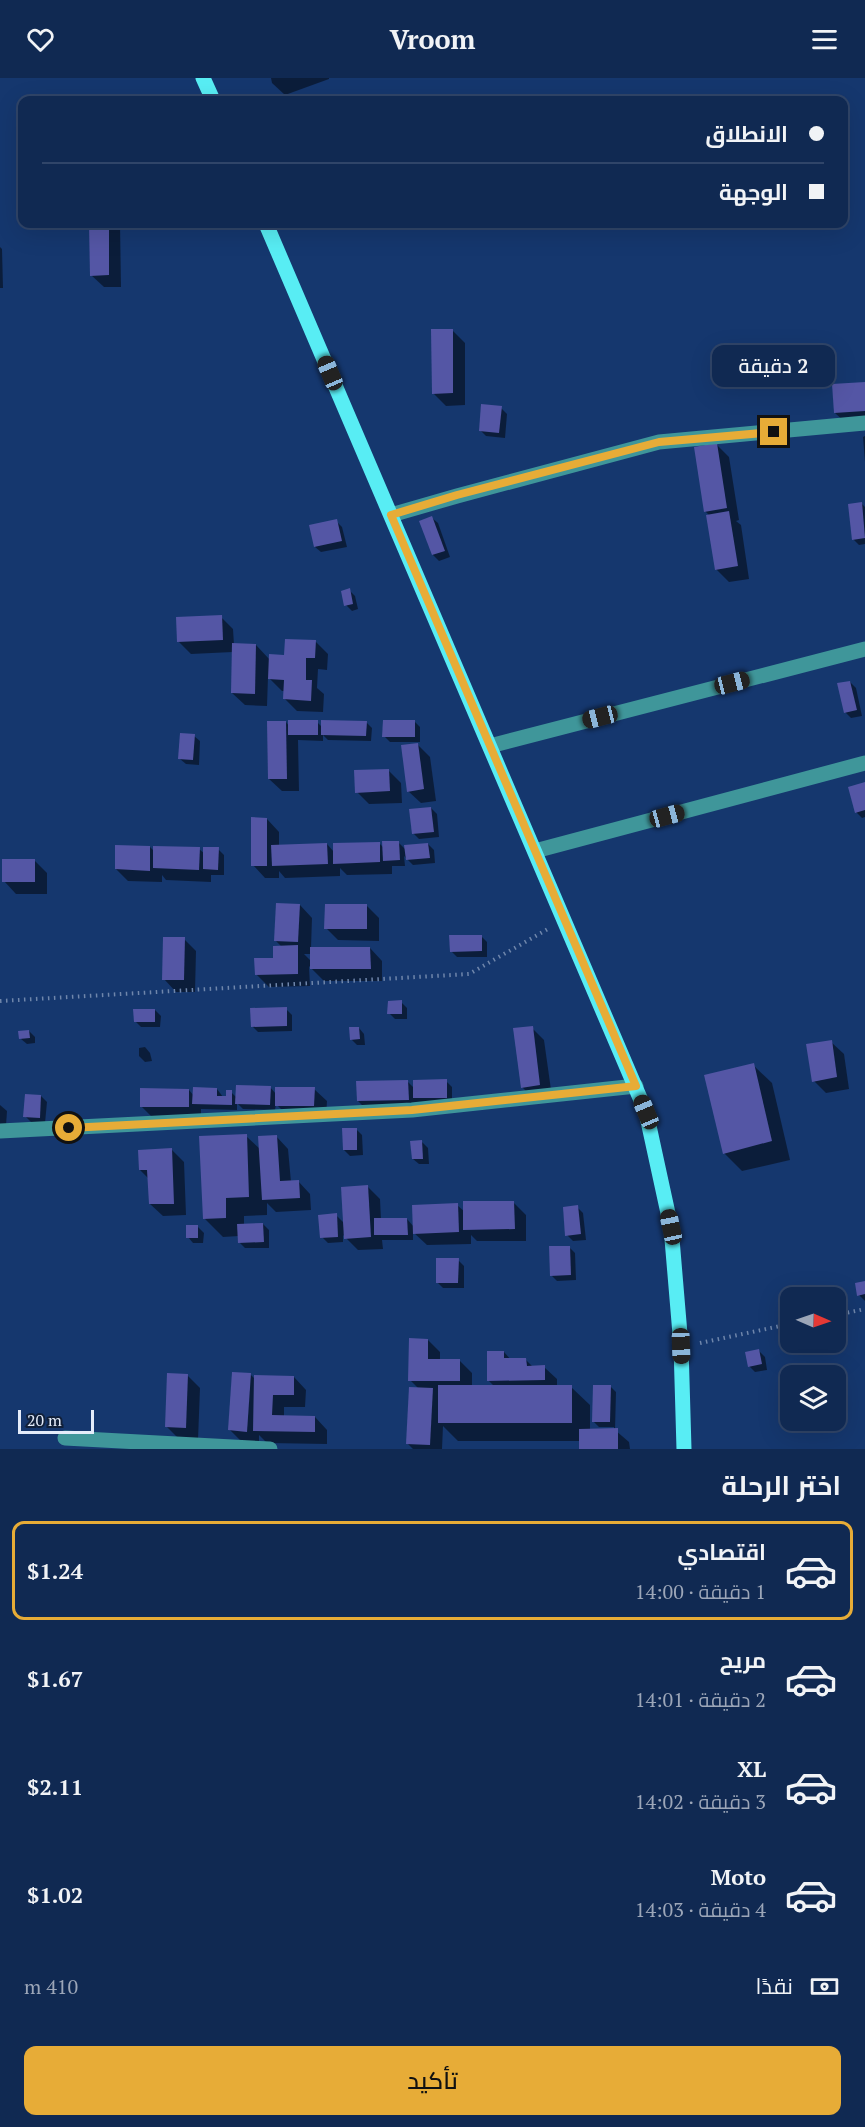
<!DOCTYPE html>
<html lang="ar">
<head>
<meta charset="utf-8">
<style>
	body { margin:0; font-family:"PT Serif",Cairo,serif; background:#1e355c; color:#f1f3f6; direction:rtl; height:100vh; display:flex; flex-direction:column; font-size:22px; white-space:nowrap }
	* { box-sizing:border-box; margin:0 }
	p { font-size:20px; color:#9ca6b8 }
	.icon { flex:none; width:33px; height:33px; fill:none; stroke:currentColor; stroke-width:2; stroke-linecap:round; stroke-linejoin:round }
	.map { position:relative; height:1371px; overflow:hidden; direction:ltr }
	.panel { display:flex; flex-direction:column; background:#102952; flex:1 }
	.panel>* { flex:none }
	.banner { position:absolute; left:18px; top:18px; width:830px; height:132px; border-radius:12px; box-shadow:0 6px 24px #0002,0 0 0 2px #304569; direction:rtl; display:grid; align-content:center; height:132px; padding:0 24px; background:#102952 }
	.needle { width:39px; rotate:92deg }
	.tools { position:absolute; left:780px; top:1209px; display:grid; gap:12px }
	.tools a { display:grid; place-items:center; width:66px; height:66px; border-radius:12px; background:#102952; box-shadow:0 6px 24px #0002,0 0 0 2px #304569; font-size:30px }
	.scale { position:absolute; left:18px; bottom:15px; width:76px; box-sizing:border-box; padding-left:6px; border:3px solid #e4ecfa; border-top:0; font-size:16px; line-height:21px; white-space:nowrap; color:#e4ecfa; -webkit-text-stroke:4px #112039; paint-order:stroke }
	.end { position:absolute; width:27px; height:27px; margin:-14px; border:8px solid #e7ac37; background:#111; box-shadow:0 0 0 3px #111 }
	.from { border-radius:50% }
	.bubble { position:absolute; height:42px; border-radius:12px; background:#102952; box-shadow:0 6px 24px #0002,0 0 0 2px #304569; font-size:20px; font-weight:600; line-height:42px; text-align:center; direction:rtl }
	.car { position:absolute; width:18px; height:36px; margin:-18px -9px; border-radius:8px; box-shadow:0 0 4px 2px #0007; background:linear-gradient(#222 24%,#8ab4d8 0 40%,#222 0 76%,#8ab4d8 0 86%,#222 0) }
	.banner b { display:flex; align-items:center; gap:21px; height:57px; font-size:22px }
	.banner b+b { border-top:2px solid #304569 }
	.banner i { width:15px; height:15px; background:#f1f3f6 }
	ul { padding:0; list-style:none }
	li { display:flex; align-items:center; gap:18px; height:99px; margin:0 12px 9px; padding:0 12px; border:3px solid transparent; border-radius:12px }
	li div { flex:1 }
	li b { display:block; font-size:22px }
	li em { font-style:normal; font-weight:600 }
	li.on { border-color:#e7ac37 }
	li>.icon { width:54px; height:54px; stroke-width:1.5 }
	h2 { padding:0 24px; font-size:27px; line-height:72px }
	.pay { display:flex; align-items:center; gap:15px; height:66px; padding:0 24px; font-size:22px }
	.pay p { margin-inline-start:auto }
	.button { display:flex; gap:12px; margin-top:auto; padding:12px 24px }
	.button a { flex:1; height:69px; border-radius:12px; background:#e7ac37; color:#111; font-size:24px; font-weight:600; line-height:69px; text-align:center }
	header { display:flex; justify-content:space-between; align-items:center; height:78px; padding:0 24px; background:#102952; font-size:27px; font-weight:600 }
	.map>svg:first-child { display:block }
</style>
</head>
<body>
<header><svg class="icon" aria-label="menu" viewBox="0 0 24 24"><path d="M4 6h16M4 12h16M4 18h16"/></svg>Vroom<svg class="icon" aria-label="heart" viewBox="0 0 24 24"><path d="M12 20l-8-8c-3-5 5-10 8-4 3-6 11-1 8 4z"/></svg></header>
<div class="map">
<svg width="865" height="1371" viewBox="0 0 865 1371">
	<rect width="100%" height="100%" fill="#15376e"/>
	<g fill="#0007" fill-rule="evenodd">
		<polygon points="271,0 329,0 329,1 285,17 272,5"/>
		<polygon points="91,146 120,146 121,209 104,209 91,197"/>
		<polygon points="0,169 2,171 3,210 0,210"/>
		<polygon points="452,252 465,265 465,327 446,328 433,315"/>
		<polygon points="865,305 865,346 848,347 835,335"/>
		<polygon points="501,330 507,336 505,360 486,358 480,352"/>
		<polygon points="865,358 865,384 863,359"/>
		<polygon points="717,367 729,379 739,442 736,443 741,447 749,501 729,504 716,491 710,438 705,433"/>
		<polygon points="862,426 865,429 865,466 859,467 853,461"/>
		<polygon points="432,440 438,445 450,479 439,483 433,477 421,443"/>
		<polygon points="336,443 342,449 347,469 321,474 315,469"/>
		<polygon points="349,512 355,518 358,531 352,533 346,527"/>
		<polygon points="221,539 233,551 234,567 256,567 270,582 285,579 316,564 328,576 327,592 318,591 317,610 324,616 323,634 297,633 285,621 285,613 282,613 268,599 267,628 245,627 232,615 233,574 191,576 178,563"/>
		<polygon points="850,604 856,610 862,638 851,640 845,634"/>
		<polygon points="414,643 420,649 420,664 390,664 384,658"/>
		<polygon points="286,644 289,648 317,644 322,649 366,644 372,650 371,663 328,662 323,657 323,663 298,662 299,713 282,713 269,701"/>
		<polygon points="194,658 200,663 199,687 186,686 180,681"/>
		<polygon points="418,667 430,679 436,723 421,725 408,713"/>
		<polygon points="389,693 401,705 402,725 369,726 357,714"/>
		<polygon points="865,706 865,739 862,740 856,734"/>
		<polygon points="431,730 437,736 439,759 419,761 413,755"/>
		<polygon points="267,741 279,754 279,768 327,766 334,774 379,765 384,770 398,764 406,772 428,766 434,772 435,785 413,787 404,778 405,788 392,788 392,796 347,797 340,790 340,798 285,800 279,793 279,800 265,800 253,787"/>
		<polygon points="150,769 155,774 199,771 205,776 218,771 224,777 224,797 211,797 211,804 166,802 162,797 162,804 128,803 116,791"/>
		<polygon points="34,782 47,795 47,816 16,816 4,803"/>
		<path d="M300,827l12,13 -1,30h59l12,13v20h-58l-15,-15 1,20 -41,1 -13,-13 19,-15 7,-12 -6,-6zM304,876h7v7z"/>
		<polygon points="367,828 379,840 379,863 338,862 326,850"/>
		<polygon points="481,858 487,864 487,879 457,879 451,873"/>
		<polygon points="184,861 196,873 195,914 176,914 164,901"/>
		<polygon points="401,924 407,930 407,941 395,941 389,935"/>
		<polygon points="286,931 292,937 292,953 258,954 252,948"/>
		<polygon points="155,932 161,938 160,949 141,949 135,943"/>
		<polygon points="359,950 364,956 365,967 357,967 351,961"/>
		<polygon points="532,950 544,962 552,1019 535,1022 522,1009"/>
		<polygon points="29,953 35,959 35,965 27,966 21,961"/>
		<polygon points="831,964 844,976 849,1011 826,1015 814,1003"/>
		<polygon points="145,969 150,975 152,983 145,984 139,978 139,970"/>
		<polygon points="753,987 772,1005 790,1082 742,1093 724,1075"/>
		<polygon points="446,1003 452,1009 452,1025 370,1035 358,1023 408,1004 414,1010"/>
		<polygon points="270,1009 276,1016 314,1011 327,1023 326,1040 289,1039 276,1026 275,1032 243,1031 237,1025 237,1032 201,1031 201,1041 153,1040 141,1028 189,1012 194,1018 217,1011 223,1019 227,1020 231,1014 237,1020"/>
		<polygon points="41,1018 47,1024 45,1045 31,1044 25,1038"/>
		<polygon points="0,1027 7,1033 6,1048 0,1048"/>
		<polygon points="356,1051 362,1057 363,1077 350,1078 344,1072"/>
		<polygon points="246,1058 260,1071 276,1058 288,1071 291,1104 298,1103 310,1116 311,1132 276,1134 267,1125 267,1137 244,1138 244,1147 263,1146 269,1152 269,1170 245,1170 239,1164 239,1158 223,1159 204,1140"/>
		<polygon points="422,1064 428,1070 429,1086 419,1086 413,1081"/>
		<polygon points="172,1072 184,1084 186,1137 163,1138 150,1126 149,1101 140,1092"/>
		<polygon points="368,1109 380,1121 381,1142 407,1141 414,1149 457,1127 465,1134 514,1125 526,1137 526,1163 477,1163 471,1157 471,1166 427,1167 413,1154 413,1162 382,1162 383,1171 358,1172 343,1157 343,1164 328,1165 322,1159 336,1137 345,1146"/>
		<polygon points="577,1129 583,1135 586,1162 573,1163 567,1157"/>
		<polygon points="198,1149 204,1155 203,1165 193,1165 188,1159"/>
		<polygon points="569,1169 575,1175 576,1202 557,1203 551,1197"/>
		<polygon points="458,1182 464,1188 464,1210 443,1210 437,1204"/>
		<polygon points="865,1204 865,1223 859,1217"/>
		<polygon points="428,1262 440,1274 440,1283 460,1283 472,1295 472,1309 495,1309 488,1302 504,1274 511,1282 526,1282 533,1289 544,1289 557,1301 557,1309 571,1309 590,1327 590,1352 614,1352 614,1349 599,1349 593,1343 610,1308 616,1314 615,1352 629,1364 630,1371 580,1371 580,1363 458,1363 443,1348 442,1371 413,1371 408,1366 418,1310 410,1302"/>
		<polygon points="759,1273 765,1279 767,1292 755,1294 749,1288"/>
		<polygon points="250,1296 256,1302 294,1299 306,1312 305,1329 284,1329 284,1339 315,1339 327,1352 327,1366 267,1365 259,1357 259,1365 242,1364 230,1352"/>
		<polygon points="187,1297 200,1310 198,1362 179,1361 167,1349"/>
	</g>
	<g fill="#5456a5">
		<polygon points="89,146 109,146 109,197 90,198"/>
		<polygon points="431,251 453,251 453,315 432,316"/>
		<polygon points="865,304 865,333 834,335 832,306"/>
		<polygon points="481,326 502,328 499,355 479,353"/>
		<polygon points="717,365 727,430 704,434 694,369"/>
		<polygon points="862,424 865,460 852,462 848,426"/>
		<polygon points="729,433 738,488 715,492 706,437"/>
		<polygon points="432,438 445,473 432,477 419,443"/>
		<polygon points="337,441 342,463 314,469 309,447"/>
		<polygon points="350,510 353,526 344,528 341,513"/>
		<polygon points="222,537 223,562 177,564 176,539"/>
		<polygon points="285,561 316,562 315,580 306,580 306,602 312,602 311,623 283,621 284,602 268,601 269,576 284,577"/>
		<polygon points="232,565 256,566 255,616 231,615"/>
		<polygon points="850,603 857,632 844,635 837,605"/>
		<rect x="288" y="642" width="30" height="15"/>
		<polygon points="321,642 367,643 366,658 321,657"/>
		<polygon points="383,642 415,642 415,659 382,659"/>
		<polygon points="267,643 286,643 287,701 268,701"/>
		<polygon points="180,655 195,656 193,682 178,681"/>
		<polygon points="418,665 424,711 407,714 401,667"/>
		<polygon points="389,691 390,713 355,715 354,692"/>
		<polygon points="865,704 865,732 855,735 848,709"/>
		<polygon points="431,729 434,754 412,756 409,731"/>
		<polygon points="251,739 267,740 267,788 251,788"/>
		<polygon points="382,763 399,763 400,782 383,783"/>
		<polygon points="380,764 380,784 333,786 333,765"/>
		<polygon points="327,765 328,786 272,788 271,767"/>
		<polygon points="428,765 430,780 406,782 404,767"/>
		<polygon points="115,767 150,768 150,793 115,791"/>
		<polygon points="153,768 200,769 199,792 153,790"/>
		<polygon points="203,769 219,769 218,792 203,791"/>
		<rect x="2" y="781" width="33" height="23"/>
		<polygon points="276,825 300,826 298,864 274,863"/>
		<polygon points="325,826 367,826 367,851 324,851"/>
		<polygon points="449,857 482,857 482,873 450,874"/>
		<polygon points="163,859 185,859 184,902 162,902"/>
		<polygon points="298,867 298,896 255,897 254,880 273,880 273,868"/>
		<polygon points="310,869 370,869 371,891 310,891"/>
		<polygon points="402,922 402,936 387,936 388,923"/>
		<polygon points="287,929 287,948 251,949 250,930"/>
		<polygon points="133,931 155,931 155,944 134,944"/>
		<polygon points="533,948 540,1007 521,1010 513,950"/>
		<polygon points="349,949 359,949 360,961 350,962"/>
		<polygon points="29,952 30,960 19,961 18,953"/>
		<polygon points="832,962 837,999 812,1004 806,966"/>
		<polygon points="754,985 772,1063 723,1076 704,997"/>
		<polygon points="447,1001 447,1020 413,1020 413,1002"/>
		<polygon points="408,1002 409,1022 357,1023 356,1003"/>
		<polygon points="236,1007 271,1008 270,1027 235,1026"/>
		<polygon points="193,1009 217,1010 217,1018 226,1018 226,1012 232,1012 232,1027 192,1026"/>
		<polygon points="275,1009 315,1009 314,1028 275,1028"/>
		<polygon points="140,1010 189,1011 189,1029 140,1029"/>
		<polygon points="25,1016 41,1017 40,1040 23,1039"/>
		<polygon points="342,1050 357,1050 357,1072 343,1072"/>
		<polygon points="247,1056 249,1119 226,1120 226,1140 203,1141 199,1058"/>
		<polygon points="277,1057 280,1103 299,1102 300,1120 262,1122 258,1058"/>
		<polygon points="422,1062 423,1081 412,1081 410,1063"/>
		<polygon points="172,1070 174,1126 149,1126 147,1092 139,1092 138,1072"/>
		<polygon points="368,1107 371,1159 344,1161 341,1109"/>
		<polygon points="463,1123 514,1123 515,1151 463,1152"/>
		<polygon points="458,1125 459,1154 413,1156 412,1127"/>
		<polygon points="578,1127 581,1156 565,1158 563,1129"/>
		<polygon points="337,1135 338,1159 320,1160 318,1137"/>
		<polygon points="374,1140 407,1140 408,1157 374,1157"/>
		<polygon points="263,1145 264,1164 238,1165 237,1146"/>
		<rect x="186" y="1147" width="12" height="13"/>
		<polygon points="549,1168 570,1168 571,1197 550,1198"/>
		<polygon points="436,1180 459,1180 458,1205 436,1205"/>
		<polygon points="865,1203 865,1216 857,1218 855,1205"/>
		<polygon points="409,1260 428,1261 428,1281 460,1281 460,1303 408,1303"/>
		<polygon points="759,1271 762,1286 748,1289 745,1274"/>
		<polygon points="487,1273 504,1273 504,1280 526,1280 527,1288 545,1287 545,1302 487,1303"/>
		<polygon points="232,1294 251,1295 247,1354 228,1352"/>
		<polygon points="167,1295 188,1296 186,1350 165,1349"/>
		<polygon points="254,1297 294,1298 294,1317 273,1317 272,1337 315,1338 315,1354 253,1353"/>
		<rect x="438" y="1307" width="134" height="38"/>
		<polygon points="593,1307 611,1307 610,1344 592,1344"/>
		<polygon points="409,1309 433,1310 430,1367 406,1366"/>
		<polygon points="618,1350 618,1371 579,1371 579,1351"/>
	</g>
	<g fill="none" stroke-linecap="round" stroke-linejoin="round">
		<g stroke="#6f86ab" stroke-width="4" stroke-dasharray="1.5 4.5" stroke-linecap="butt">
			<polyline points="0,923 469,896 548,851"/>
			<polyline points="836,1237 865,1231"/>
			<polyline points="700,1265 790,1246"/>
		</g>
		<g stroke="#3f969a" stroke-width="15">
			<polyline points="391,437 457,418 659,364 865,345"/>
			<polyline points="490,668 865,571"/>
			<polyline points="535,773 865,685"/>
			<polyline points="0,1053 412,1032 636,1008"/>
			<polyline points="65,1360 270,1371"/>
		</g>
		<g stroke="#58edf4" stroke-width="15">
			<polyline points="203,0 213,22"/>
			<polyline points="266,146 646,1034 671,1149 681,1268 684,1371"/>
		</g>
	</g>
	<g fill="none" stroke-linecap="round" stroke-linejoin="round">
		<polyline stroke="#e7ac37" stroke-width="8" points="69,1050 412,1032 636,1008 391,437 457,417 659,364 774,354"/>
	</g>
</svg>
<div class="tools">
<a><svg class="needle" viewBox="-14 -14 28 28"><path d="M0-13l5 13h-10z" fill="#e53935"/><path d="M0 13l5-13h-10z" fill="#9ca6b8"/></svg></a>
<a><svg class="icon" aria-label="layers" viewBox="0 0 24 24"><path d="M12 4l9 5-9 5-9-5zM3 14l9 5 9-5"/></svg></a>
</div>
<div class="scale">20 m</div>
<i class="end from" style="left:69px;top:1050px"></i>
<i class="end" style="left:774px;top:354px"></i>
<div class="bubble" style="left:712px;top:267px;width:123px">2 دقيقة</div>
<i class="car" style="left:330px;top:295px;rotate:337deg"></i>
<i class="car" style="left:732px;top:605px;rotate:76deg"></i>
<i class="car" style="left:600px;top:639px;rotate:256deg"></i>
<i class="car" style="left:667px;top:738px;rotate:75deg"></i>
<i class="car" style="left:646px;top:1034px;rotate:337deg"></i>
<i class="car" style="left:671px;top:1149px;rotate:348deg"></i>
<i class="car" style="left:681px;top:1268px;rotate:178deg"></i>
<div class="banner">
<b><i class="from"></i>الانطلاق</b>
<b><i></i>الوجهة</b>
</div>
</div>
<section class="panel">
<h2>اختر الرحلة</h2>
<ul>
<li class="on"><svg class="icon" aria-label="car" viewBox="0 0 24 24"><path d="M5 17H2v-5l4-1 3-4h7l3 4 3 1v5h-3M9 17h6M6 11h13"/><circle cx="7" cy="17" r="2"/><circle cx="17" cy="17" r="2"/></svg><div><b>اقتصادي</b><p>1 دقيقة · 14:00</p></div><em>$1.24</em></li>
<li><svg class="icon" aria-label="car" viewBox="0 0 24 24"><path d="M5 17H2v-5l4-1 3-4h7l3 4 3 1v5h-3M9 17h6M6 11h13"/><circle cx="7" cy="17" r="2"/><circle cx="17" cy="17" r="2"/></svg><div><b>مريح</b><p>2 دقيقة · 14:01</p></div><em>$1.67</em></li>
<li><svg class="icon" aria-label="car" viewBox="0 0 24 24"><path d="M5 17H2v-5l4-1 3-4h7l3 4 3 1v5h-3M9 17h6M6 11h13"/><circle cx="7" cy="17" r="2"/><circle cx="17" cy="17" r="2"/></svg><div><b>XL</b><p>3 دقيقة · 14:02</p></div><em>$2.11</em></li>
<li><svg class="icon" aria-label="car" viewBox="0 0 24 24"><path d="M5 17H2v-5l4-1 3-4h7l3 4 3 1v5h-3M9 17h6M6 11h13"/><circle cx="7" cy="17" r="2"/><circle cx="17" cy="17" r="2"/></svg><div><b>Moto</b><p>4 دقيقة · 14:03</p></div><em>$1.02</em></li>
</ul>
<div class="pay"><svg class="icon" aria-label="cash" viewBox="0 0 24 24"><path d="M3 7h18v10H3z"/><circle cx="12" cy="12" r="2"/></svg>نقدًا<p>410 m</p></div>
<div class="button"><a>تأكيد</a></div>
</section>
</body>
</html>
